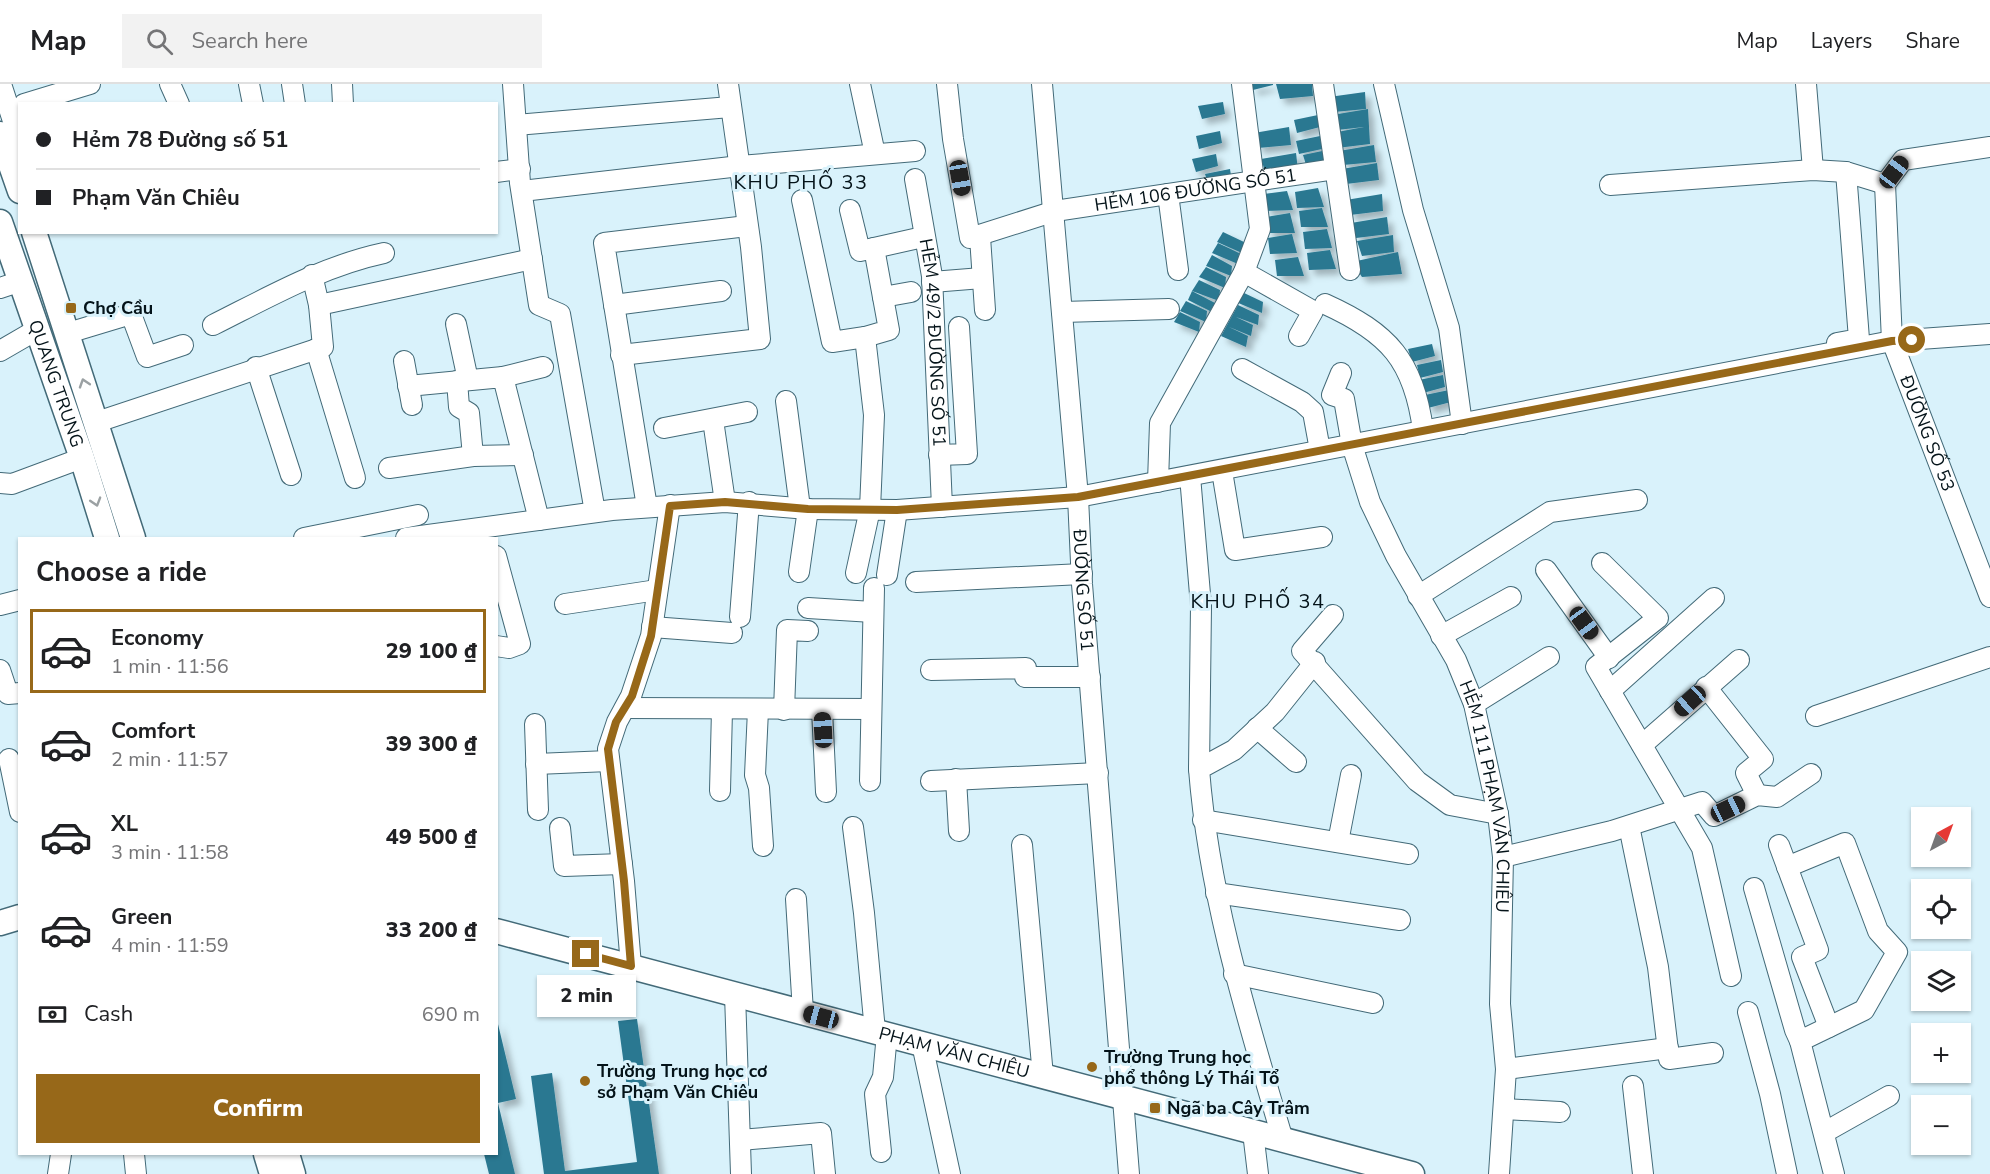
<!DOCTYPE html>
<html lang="en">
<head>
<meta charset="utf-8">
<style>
	body { margin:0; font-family:"Nunito Sans",sans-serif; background:#f2f2f2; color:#202124; height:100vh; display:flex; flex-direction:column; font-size:22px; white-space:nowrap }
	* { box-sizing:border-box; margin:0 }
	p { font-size:20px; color:#757577 }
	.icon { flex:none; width:33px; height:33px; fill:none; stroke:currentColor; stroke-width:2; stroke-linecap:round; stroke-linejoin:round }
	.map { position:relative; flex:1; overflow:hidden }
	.drawer { position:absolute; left:18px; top:453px; width:480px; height:618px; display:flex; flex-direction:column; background:#fff; border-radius:0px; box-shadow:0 2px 4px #0004 }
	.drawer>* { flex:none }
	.hud { position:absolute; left:18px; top:18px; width:480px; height:132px; border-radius:0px; box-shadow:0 2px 4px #0004; display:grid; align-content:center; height:132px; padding:0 18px; background:#fff }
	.needle { width:39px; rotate:41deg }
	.tools { position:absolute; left:1911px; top:723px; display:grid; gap:12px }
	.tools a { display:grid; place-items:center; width:60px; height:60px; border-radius:0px; background:#fff; box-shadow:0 2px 4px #0004; font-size:30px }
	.end { position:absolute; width:27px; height:27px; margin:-14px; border:8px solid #976819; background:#fff; box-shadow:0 0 0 3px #fff }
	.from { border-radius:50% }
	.bubble { position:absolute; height:42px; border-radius:0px; background:#fff; box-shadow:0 2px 4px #0004; font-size:20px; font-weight:800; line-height:42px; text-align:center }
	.car { position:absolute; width:18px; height:36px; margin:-18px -9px; border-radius:8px; box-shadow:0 0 4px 2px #0007; background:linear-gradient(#222 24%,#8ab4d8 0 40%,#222 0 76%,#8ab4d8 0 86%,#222 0) }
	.hud b { display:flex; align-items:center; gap:21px; height:57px; font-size:22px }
	.hud b+b { border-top:2px solid #e0e0e0 }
	.hud i { width:15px; height:15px; background:#202124 }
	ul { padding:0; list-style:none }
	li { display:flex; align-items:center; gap:18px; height:84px; margin:0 12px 9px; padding:0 6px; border:3px solid transparent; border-radius:0px }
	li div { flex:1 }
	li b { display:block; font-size:22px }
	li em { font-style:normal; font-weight:800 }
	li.on { border-color:#976819 }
	li>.icon { width:54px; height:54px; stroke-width:1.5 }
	h2 { padding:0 18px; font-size:27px; line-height:72px }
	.pay { display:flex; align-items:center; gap:15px; height:66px; padding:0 18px; font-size:22px }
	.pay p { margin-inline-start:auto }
	.action { display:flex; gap:12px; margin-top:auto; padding:12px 18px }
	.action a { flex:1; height:69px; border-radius:0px; background:#976819; color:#fff; font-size:24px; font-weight:800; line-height:69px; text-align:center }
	header { display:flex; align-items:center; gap:36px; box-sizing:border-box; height:84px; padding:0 30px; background:#fff; border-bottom:2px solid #e0e0e0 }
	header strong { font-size:28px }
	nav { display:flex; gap:33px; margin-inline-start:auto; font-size:21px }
	.search { width:420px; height:54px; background:#f2f2f2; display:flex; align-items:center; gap:15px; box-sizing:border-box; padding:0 21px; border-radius:0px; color:#757577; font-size:22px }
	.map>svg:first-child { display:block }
</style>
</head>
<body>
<header>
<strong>Map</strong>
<div class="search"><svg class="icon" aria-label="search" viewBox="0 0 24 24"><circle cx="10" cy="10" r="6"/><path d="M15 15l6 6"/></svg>Search here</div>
<nav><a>Map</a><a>Layers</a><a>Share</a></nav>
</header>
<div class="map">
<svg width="1990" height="1090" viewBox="0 0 1990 1090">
	<defs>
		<filter id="shadow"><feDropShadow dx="5.5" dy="5.5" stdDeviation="3" flood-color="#0004"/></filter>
	</defs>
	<rect width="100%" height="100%" fill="#d9f2fb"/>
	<g fill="#2a7891" filter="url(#shadow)">
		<polygon points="1251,0 1273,0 1273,1 1253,6"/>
		<polygon points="1276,0 1312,0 1313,12 1280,15"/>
		<polygon points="1365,8 1366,25 1334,28 1329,13"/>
		<polygon points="1223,18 1225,30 1202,35 1198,22"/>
		<polygon points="1368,25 1370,60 1337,64 1332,49 1364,43 1337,46 1332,31"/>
		<polygon points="1318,31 1320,43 1297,49 1294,36"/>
		<polygon points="1289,43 1291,61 1258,64 1254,49"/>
		<polygon points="1220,47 1222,59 1199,65 1196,52"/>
		<polygon points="1320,52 1322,65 1299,70 1296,57"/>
		<polygon points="1374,61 1376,78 1343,81 1339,67"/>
		<polygon points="1327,66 1330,79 1307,84 1303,71"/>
		<polygon points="1296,69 1298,86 1266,90 1261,75"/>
		<polygon points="1216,70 1218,82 1196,88 1192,75"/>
		<polygon points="1377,79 1379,96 1346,100 1342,85"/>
		<polygon points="1230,85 1232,98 1209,103 1205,90"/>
		<polygon points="1318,104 1324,123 1297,124 1295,108"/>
		<polygon points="1287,107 1293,126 1266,127 1264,110"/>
		<polygon points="1382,110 1383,127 1350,131 1346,116"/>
		<polygon points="1322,124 1328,143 1301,143 1299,127"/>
		<polygon points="1290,129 1295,149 1268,149 1266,133"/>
		<polygon points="1387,133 1389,150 1356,154 1351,139"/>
		<polygon points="1327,145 1332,164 1305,165 1303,148"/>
		<polygon points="1223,148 1244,158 1242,169 1217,158"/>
		<polygon points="1292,150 1297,169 1270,170 1268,154"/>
		<polygon points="1393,151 1394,168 1362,172 1357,157"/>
		<polygon points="1218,159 1239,169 1238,180 1212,169"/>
		<polygon points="1330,166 1336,185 1309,186 1307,169"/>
		<polygon points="1398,168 1402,190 1362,193 1352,178"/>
		<polygon points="1212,171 1232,182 1231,192 1206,182"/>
		<polygon points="1298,173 1304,192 1277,192 1275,176"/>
		<polygon points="1206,183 1226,193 1225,204 1199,193"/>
		<polygon points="1199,196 1220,206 1219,217 1192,207"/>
		<polygon points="1192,207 1215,219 1210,227 1188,216"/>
		<polygon points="1242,208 1263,218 1262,229 1236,218"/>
		<polygon points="1186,217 1207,227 1206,238 1180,227"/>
		<polygon points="1238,221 1259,231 1258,241 1236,233 1253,241 1251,252 1229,243 1248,252 1246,263 1221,252"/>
		<polygon points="1180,228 1200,238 1199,248 1174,238"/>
		<polygon points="1432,260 1435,272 1412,278 1408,265"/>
		<polygon points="1441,276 1443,288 1420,294 1417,281"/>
		<polygon points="1443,291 1445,303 1423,309 1419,296"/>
		<polygon points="1449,306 1451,318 1428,324 1425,311"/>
		<polygon points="637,935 659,1090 544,1090 531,992 552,989 565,1087 637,1078 618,937"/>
		<polygon points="497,936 516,1015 498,1019 515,1090 489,1090 484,1070 496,1070"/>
	</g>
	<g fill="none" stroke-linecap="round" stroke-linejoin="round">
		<defs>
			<g id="minor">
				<polyline points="1,0 13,37 20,79"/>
				<polyline points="170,0 179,20"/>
				<polyline points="249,0 253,20"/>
				<polyline points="292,0 295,20"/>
				<polyline points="342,0 343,20"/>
				<polyline points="513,0 520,99 539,221 560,230 595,428"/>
				<polyline points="860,0 875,70"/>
				<path id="s1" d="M947,0l6,55 17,99 85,-27 280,-42"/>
				<path id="s2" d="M1042,0l36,413 4,87 47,590"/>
				<polyline points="1323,0 1350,186"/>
				<polyline points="1384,0 1413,126 1449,244 1462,340"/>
				<polyline points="1806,0 1813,86"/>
				<polyline points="24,20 90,0"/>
				<polyline points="516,41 730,23"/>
				<polyline points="496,88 520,85"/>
				<path id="s3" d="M915,95l17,97 10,231"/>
				<path id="s4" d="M1885,100l7,157 98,256"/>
				<polyline points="1885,100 1903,76 1990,63"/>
				<polyline points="1610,101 1813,86 1846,88 1885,100"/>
				<polyline points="522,107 740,82 915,67"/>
				<polyline points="1168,110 1178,186"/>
				<polyline points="802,116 832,258 865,253"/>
				<polyline points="850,126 860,167 874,164 889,246 865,253 874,331 870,425 856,489"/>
				<polyline points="980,153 985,226"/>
				<polyline points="874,164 923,153"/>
				<polyline points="1244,188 1313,227 1299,252"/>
				<polyline points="932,198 982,194"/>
				<polyline points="0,204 21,197"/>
				<polyline points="883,213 911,208"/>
				<path d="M1325,220c64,29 89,57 98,126"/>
				<polyline points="319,221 532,175"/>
				<polyline points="614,221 721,207"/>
				<polyline points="1062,228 1169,225"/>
				<polyline points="456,240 468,296"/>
				<path d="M213,241c56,-28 110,-59 171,-72"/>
				<polyline points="68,249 131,230 147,273 183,261"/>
				<polyline points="1837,259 1859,255 1846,88"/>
				<polyline points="316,265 355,394"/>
				<polyline points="0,267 38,245"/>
				<polyline points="621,271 760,255 751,163 728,0"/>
				<polyline points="404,277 412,321"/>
				<polyline points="256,283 291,391"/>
				<polyline points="1242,285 1302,318 1313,328 1320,366"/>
				<path id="s5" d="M1341,289l-9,22 12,4 8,46 18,57 26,54 60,104 18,44 24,110 5,43 -3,147 6,65 -7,105"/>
				<polyline points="503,293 543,283"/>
				<polyline points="457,297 459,323 469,329 473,372"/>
				<polyline points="408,302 503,293 539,436"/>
				<polyline points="786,317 800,424"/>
				<polyline points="713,336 725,418"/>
				<polyline points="97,338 323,263 319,221 312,191"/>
				<polyline points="664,344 747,328"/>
				<polyline points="939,371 967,370 959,243"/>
				<polyline points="389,384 473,372 523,371"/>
				<polyline points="1222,387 1235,466 1322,453"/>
				<polyline points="1190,392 1201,522 1199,685"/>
				<polyline points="1158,398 1160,339 1244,188 1260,145 1242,0"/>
				<polyline points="0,399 12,400 82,374"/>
				<polyline points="647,423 604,159 747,142"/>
				<polyline points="304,454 418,431"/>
				<polyline points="406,454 612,426 725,418 808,425 897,426 1078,413 1892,257 1990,250"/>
				<polyline points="496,472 520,560 509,564 496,562"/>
				<polyline points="1602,479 1658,534 1596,583 1702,764 1731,892"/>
				<polyline points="1546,486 1609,574"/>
				<polyline points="799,488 808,425"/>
				<polyline points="887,491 897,426"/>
				<polyline points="916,498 1082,490"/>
				<polyline points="1418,512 1550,428 1637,416"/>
				<polyline points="565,520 657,506"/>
				<polyline points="0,521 20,516"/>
				<polyline points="808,524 873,528"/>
				<polyline points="1333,531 1302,567 1417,697 1450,721 1498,730"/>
				<polyline points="740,533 749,418"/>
				<polyline points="652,543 732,549"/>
				<polyline points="1441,552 1511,513"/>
				<polyline points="0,586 8,610 20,609"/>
				<polyline points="931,586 1026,584 1025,593 1090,593"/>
				<polyline points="1706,603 1763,675 1746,689 1757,711"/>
				<polyline points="1610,607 1714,514"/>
				<polyline points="1474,620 1549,573"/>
				<polyline points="625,624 871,625"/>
				<polyline points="822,625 826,708"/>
				<polyline points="758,626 755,691 759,704 763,762"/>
				<polyline points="784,626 787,546 808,547"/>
				<polyline points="1816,632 1990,573"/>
				<polyline points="535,640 538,726"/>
				<polyline points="1257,644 1296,678"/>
				<polyline points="1642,661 1739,576"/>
				<polyline points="9,675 20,728"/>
				<polyline points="536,680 609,677"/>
				<polyline points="956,695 959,747"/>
				<polyline points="870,697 874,504"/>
				<polyline points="931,697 1098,689"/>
				<polyline points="720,707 722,626"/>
				<polyline points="1203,736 1408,770"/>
				<polyline points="1629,742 1658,883 1669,975 1713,969"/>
				<polyline points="853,743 864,829 875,947"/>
				<polyline points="560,744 564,782 622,780"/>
				<polyline points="1338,758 1351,691"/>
				<polyline points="1022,761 1043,992"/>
				<polyline points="1779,761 1818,866 1802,873 1829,943"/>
				<polyline points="1503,773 1612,747 1702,718 1714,732 1757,711 1777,713 1811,690"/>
				<polyline points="1787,783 1845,759 1878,847 1897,868 1864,926 1800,957 1834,1090"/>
				<polyline points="1754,804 1795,946 1800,957"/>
				<polyline points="1216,809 1400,836"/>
				<polyline points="796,815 803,928"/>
				<polyline points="631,882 624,797 608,665 617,638 631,612 651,552 670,421"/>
				<polyline points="1234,890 1373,919"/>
				<polyline points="735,910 741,1090"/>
				<polyline points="1748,928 1770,1010 1787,1090"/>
				<polyline points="922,960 950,1090"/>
				<polyline points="1506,985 1668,964"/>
				<polyline points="1633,1002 1643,1090"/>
				<polyline points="1504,1025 1560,1028"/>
				<polyline points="1253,1048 1258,1090"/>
				<polyline points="1825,1048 1889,1012"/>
				<polyline points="740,1056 821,1049 825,1090"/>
				<path d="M1283,1056c-36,-122 -74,-243 -84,-371l35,-19 41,-38 40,-50"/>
				<polyline points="881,1068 875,1010 883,993 887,950"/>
				<polyline points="134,1070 136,1090"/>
				<polyline points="58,1090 61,1070"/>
			</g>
			<g id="major">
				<polyline points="0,50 20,107"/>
				<path id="s6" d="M0,138l82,236 25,80"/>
				<polyline points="34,148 133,454"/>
				<polyline points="0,839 20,833"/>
				<path id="s7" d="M496,847l916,243"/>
				<polyline points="266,1070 272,1090"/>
				<polyline points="287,1070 293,1090"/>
			</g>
		</defs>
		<use href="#minor" stroke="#436a78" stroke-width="22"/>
		<use href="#major" stroke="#436a78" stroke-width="27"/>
		<use href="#minor" stroke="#fff" stroke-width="20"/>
		<use href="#major" stroke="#fff" stroke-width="24"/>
	</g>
	<defs><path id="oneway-chevron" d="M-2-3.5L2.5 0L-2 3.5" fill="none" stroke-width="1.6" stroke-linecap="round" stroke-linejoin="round" transform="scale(1.5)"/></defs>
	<g stroke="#9ba1a3">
		<use href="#oneway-chevron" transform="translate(84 299) rotate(-108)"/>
		<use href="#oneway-chevron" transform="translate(96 418) rotate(73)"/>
	</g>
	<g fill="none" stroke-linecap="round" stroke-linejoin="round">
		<polyline stroke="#976819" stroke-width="8" points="586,870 631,882 624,797 608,665 616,638 632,612 651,552 670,422 725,418 808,425 897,426 1078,413 1892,257 1912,256"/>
	</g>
	<g fill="#976819" stroke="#d9f2fb" stroke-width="2">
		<rect x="65" y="218" width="12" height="12" rx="3"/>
		<circle cx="1092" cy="983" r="6"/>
		<circle cx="585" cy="997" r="6"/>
		<rect x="1149" y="1018" width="12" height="12" rx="3"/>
	</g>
	<g text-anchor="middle" stroke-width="6" stroke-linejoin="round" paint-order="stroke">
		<g font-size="18" fill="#041319" stroke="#d9f2fb">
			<text dy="6" stroke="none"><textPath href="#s1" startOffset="387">HẺM 106 ĐƯỜNG SỐ 51</textPath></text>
			<text dy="6" stroke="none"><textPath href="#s3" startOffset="165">HẺM 49/2 ĐƯỜNG SỐ 51</textPath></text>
			<text dy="6" stroke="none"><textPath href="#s6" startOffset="171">QUANG TRUNG</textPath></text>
			<text dy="6" stroke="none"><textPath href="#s4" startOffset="256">ĐƯỜNG SỐ 53</textPath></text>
			<text dy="6" stroke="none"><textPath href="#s2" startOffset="508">ĐƯỜNG SỐ 51</textPath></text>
			<text dy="6" stroke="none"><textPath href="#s5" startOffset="464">HẺM 111 PHẠM VĂN CHIÊU</textPath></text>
			<text dy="6" stroke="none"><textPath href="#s7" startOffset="474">PHẠM VĂN CHIÊU</textPath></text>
		</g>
		<g font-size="18" font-weight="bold" fill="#041319" stroke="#d9f2fb" text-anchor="start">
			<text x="83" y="230">Chợ Cầu</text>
			<text x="1104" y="979">Trường Trung học<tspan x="1104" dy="21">phổ thông Lý Thái Tổ</tspan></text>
			<text x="597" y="993">Trường Trung học cơ<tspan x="597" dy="21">sở Phạm Văn Chiêu</tspan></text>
			<text x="1167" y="1030">Ngã ba Cây Trâm</text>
		</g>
		<g font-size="20" letter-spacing="1.5" fill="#041319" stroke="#d9f2fb">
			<text x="801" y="105">KHU PHỐ 33</text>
			<text x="1258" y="524">KHU PHỐ 34</text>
		</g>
	</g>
</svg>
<div class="tools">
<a><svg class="needle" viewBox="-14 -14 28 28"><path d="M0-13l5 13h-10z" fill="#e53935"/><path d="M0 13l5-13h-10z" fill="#757577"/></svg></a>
<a><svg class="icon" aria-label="locate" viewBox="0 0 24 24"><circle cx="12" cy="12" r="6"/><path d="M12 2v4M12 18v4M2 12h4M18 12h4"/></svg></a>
<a><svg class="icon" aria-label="layers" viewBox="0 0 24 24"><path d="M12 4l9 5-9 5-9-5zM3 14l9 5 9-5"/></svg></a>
<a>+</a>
<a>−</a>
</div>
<i class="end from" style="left:1912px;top:256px"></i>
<i class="end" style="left:586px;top:870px"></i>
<div class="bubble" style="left:537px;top:891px;width:99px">2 min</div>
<i class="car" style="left:1894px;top:88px;rotate:37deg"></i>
<i class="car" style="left:960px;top:94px;rotate:170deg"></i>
<i class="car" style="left:1584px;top:539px;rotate:144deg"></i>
<i class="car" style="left:1690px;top:617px;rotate:228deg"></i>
<i class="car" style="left:823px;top:646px;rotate:357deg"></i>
<i class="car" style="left:1728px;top:725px;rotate:65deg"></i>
<i class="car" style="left:821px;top:933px;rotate:285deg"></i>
<div class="hud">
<b><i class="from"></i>Hẻm 78 Đường số 51</b>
<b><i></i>Phạm Văn Chiêu</b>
</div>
<section class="drawer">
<h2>Choose a ride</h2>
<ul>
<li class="on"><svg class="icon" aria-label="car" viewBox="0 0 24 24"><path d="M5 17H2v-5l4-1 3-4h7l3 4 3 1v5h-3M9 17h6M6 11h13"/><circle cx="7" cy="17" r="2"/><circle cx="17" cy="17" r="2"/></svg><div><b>Economy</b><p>1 min · 11:56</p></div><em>29 100 ₫</em></li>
<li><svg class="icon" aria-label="car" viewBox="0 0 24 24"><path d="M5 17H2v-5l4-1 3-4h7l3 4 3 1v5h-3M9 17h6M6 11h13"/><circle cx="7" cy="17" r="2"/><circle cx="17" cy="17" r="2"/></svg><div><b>Comfort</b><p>2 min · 11:57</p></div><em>39 300 ₫</em></li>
<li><svg class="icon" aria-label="car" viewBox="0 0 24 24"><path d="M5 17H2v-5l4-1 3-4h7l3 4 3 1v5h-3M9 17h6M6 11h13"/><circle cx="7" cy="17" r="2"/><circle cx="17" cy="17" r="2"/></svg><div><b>XL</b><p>3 min · 11:58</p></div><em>49 500 ₫</em></li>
<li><svg class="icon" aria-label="car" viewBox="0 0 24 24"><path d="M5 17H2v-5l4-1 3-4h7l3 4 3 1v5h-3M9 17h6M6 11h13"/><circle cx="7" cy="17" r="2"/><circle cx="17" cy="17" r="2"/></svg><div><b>Green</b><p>4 min · 11:59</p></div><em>33 200 ₫</em></li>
</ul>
<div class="pay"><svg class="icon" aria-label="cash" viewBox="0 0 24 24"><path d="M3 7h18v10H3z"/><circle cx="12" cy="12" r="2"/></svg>Cash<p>690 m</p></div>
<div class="action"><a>Confirm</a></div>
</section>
</div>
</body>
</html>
